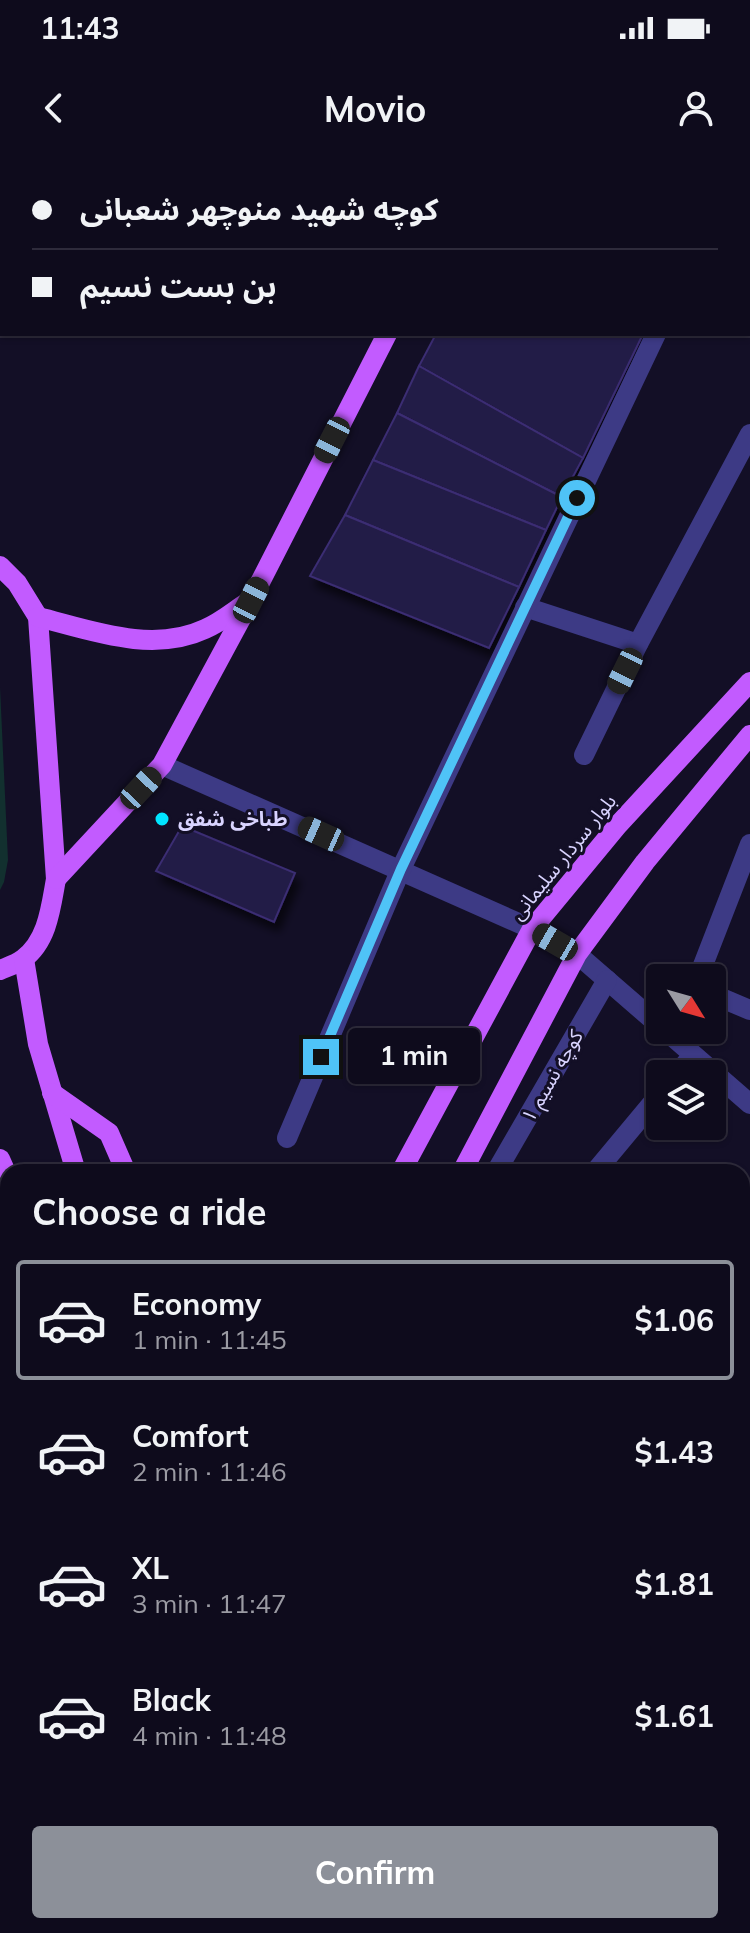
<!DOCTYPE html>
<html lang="en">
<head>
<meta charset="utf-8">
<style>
	body { margin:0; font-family:Mulish,"Noto Sans Arabic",sans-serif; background:#171425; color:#f1f3f6; height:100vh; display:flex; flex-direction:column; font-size:30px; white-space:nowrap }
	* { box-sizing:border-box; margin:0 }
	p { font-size:26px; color:#9b9ba3 }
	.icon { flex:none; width:44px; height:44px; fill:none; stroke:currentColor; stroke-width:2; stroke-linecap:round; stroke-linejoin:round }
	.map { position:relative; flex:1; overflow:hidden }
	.panel { position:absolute; left:0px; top:1004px; width:750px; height:770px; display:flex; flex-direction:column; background:#0e0b1c; border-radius:24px 24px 0 0; box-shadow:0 2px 6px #0004,0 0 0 2px #2e2b3b }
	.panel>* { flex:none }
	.top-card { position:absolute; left:0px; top:0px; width:750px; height:176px; box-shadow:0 2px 6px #0004,0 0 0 2px #2e2b3b; display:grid; align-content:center; height:176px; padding:0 32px; background:#0e0b1c }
	.needle { width:52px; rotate:127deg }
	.tools { position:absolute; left:646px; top:804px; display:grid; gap:16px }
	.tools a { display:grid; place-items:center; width:80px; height:80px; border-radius:8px; background:#0e0b1c; box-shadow:0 2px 6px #0004,0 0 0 2px #2e2b3b; font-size:40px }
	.end { position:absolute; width:36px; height:36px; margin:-18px; border:10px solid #4fc3f7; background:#111; box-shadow:0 0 0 4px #111 }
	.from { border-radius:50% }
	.bubble { position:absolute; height:56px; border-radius:8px; background:#0e0b1c; box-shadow:0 2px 6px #0004,0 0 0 2px #2e2b3b; font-size:26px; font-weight:700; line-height:56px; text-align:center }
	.car { position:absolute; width:24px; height:48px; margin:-24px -12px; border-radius:10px; box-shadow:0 0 6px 2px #0007; background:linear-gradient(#222 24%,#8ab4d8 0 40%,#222 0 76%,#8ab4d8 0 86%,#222 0) }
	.top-card b { display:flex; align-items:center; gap:28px; height:76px; font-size:30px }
	.top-card b+b { border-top:2px solid #2e2b3b }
	.top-card i { width:20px; height:20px; background:#f1f3f6 }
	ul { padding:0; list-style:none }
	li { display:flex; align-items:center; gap:24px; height:120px; margin:0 16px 12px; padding:0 16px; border:4px solid transparent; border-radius:8px }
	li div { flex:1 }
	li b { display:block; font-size:30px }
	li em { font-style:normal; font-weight:700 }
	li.active { border-color:#8c9099 }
	li>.icon { width:72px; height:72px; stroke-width:1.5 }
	h2 { padding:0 32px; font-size:36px; line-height:96px }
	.action { display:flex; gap:16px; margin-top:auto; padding:16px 32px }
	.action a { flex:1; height:92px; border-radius:8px; background:#8c9099; color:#fff; font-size:32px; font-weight:700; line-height:92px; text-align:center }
	.status { display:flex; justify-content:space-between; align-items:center; height:56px; padding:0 40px; background:#0e0b1c; direction:ltr }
	.status svg { height:22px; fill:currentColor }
	header { display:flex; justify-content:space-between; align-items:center; height:104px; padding:0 32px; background:#0e0b1c; font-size:36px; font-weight:700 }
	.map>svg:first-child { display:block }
</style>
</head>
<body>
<div class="status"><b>11:43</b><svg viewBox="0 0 49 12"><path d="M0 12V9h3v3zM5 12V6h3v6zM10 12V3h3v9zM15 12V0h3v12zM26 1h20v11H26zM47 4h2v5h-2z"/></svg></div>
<header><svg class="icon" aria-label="back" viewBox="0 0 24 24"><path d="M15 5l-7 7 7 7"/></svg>Movio<svg class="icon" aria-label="person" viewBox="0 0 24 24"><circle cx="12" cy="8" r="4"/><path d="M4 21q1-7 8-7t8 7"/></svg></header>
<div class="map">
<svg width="750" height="1773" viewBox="0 0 750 1773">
	<defs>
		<filter id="shadow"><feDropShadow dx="5" dy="9" stdDeviation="4" flood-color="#0009"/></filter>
	</defs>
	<rect width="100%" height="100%" fill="#130f26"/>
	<polygon fill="#12302f" points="0,527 8,700 4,722 0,730"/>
	<g fill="#241b47" stroke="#3b2d73" stroke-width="2" filter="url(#shadow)">
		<polygon points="525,0 717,0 721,2 524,2"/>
		<polygon points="436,174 643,174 583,298 419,206"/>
		<polygon points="419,206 583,298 562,337 397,253"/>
		<polygon points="397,253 562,337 546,370 373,300"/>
		<polygon points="373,300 546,370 519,427 345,355"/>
		<polygon points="345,355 519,427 489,488 310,416"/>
		<polygon points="182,666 295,713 274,762 156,711"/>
	</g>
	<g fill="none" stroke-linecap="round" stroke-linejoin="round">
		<g stroke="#3d3a85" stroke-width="20">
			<polyline points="743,0 747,2"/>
			<polyline points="189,2 190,0"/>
			<polyline points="525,447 638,484"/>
			<polyline points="584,595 638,484 750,274"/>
			<polyline points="162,605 532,769 577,794 660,866"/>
			<polyline points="698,818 750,684"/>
			<polyline points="712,834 750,850"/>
			<polyline points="665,870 750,944"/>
			<polyline points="677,914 693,895"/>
			<polyline points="287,978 401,709 656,174"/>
			<polyline points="496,1012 607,820"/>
			<polyline points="595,1012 660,934"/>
			<polyline points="742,1144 750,1134"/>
			<polyline points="0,1152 8,1146"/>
			<polyline points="742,1442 750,1438"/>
			<polyline points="742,1553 750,1550"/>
			<polyline points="28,1773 31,1766"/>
		</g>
		<g stroke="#c25bff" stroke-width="20">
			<polyline points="0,0 2,33"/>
			<polyline points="475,2 476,0"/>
			<polyline points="0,77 2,73"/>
			<path d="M0,406l17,17 21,34 18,262c-5,27 -8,62 -33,80 -6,5 -16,8 -23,11"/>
			<path d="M38,457c52,13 114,37 167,12 15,-6 29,-18 43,-27"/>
			<polyline points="56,719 162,605 251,440 387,174"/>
			<polyline points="24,799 38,884 76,1012"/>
			<polyline points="52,933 109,973 126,1012"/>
			<polyline points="0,999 8,1017"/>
			<polyline points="401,1012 532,769 618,665 750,522"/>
			<polyline points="462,1012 577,794 645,702 750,575"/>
			<polyline points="0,1103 8,1122"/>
			<polyline points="429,1766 435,1773"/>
			<polyline points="488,1766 494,1773"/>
			<polyline points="554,1766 562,1773"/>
			<polyline points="631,1766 639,1773"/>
		</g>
	</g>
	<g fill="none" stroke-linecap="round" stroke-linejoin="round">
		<polyline stroke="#4fc3f7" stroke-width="10" points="321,897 401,709 577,338"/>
	</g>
	<circle fill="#00e5ff" stroke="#130f26" stroke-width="3" cx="162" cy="659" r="8"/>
	<g text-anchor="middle" stroke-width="6" stroke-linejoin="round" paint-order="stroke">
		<g font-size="20" font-weight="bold" fill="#d9d4ff" stroke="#130f26" text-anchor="start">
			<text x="178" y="666">طباخی شفق</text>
		</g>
		<g font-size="20" fill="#d9d4ff" stroke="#130f26">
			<text transform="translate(563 697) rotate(-51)" y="7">بلوار سردار سلیمانی</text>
			<text transform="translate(552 916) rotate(-60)" y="7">کوچه نسیم ۱</text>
		</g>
	</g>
</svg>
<div class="tools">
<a><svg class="needle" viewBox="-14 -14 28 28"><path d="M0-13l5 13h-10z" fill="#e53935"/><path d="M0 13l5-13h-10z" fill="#9b9ba3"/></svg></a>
<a><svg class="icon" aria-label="layers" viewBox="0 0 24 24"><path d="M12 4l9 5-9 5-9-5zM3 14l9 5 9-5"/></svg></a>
</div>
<i class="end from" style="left:577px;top:338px"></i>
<i class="end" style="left:321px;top:897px"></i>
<div class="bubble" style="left:348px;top:868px;width:132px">1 min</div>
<i class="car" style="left:332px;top:280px;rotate:207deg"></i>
<i class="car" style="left:251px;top:440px;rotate:27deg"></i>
<i class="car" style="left:625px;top:511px;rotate:206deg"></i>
<i class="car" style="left:141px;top:628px;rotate:43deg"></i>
<i class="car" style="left:321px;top:674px;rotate:294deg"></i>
<i class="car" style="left:555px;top:782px;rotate:300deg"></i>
<div class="top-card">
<b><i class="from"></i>کوچه شهید منوچهر شعبانی</b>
<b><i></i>بن بست نسیم</b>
</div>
<section class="panel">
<h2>Choose a ride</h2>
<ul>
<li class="active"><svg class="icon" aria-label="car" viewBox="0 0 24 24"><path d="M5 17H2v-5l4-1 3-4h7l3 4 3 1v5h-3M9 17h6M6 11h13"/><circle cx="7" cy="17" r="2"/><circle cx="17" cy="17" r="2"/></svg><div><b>Economy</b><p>1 min · 11:45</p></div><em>$1.06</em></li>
<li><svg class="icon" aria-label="car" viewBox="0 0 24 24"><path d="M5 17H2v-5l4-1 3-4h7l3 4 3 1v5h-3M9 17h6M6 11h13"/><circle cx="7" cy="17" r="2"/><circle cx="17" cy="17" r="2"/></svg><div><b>Comfort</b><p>2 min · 11:46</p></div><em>$1.43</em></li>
<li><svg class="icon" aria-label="car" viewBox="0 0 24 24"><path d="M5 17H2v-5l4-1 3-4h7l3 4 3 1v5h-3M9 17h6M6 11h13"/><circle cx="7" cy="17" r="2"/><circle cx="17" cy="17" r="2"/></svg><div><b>XL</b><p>3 min · 11:47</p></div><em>$1.81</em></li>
<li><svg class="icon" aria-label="car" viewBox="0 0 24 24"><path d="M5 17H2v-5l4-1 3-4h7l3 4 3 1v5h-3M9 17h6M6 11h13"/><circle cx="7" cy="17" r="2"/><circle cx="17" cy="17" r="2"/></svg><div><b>Black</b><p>4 min · 11:48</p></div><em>$1.61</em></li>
</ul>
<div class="action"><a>Confirm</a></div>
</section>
</div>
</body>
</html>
